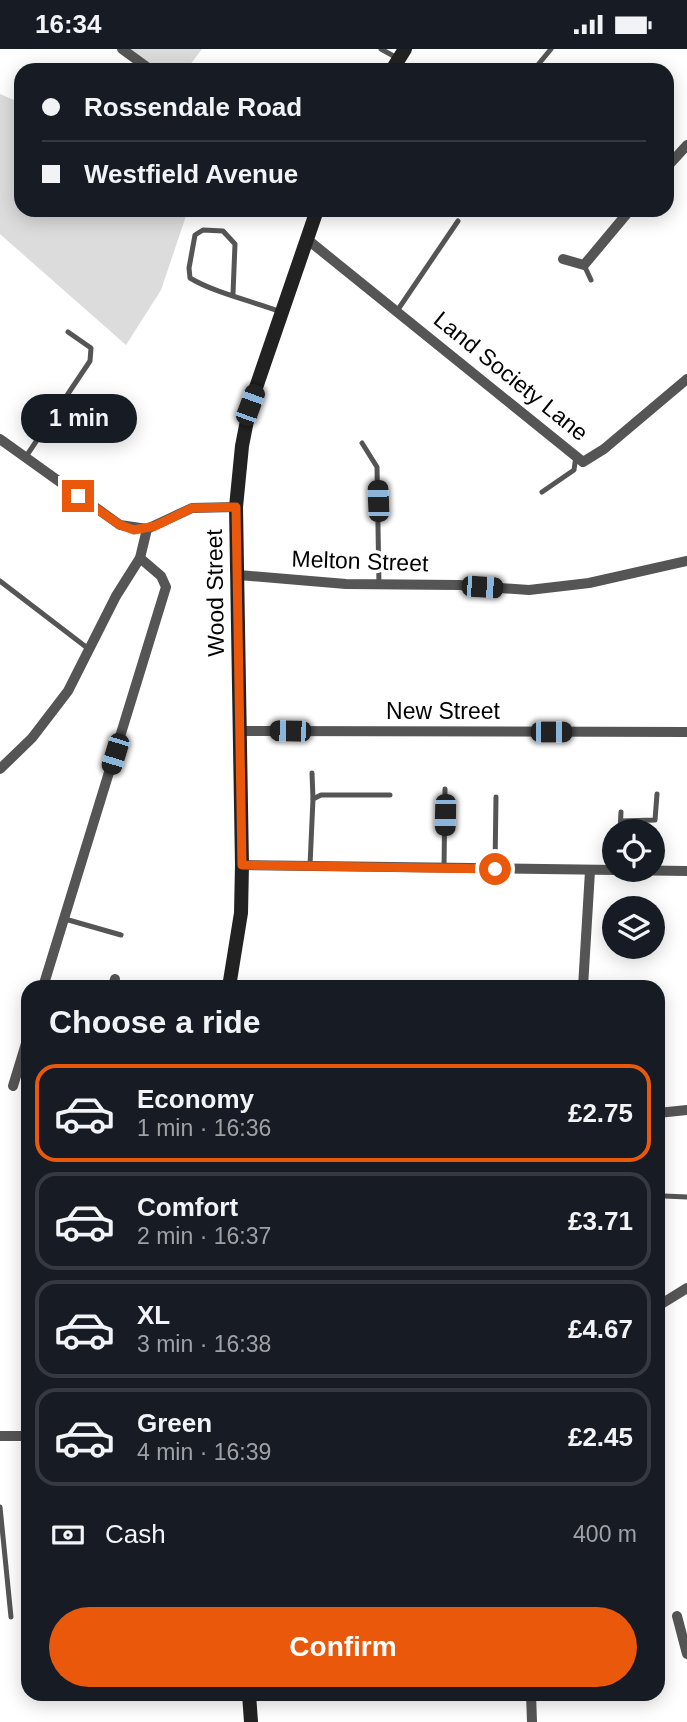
<!DOCTYPE html>
<html lang="en">
<head>
<meta charset="utf-8">
<style>
	body { margin:0; font-family:Arial,sans-serif; background:#20242c; color:#f1f3f6; height:100vh; display:flex; flex-direction:column; font-size:26px; white-space:nowrap }
	* { box-sizing:border-box; margin:0 }
	p { font-size:23px; color:#9ea1a6 }
	.icon { flex:none; width:38px; height:38px; fill:none; stroke:currentColor; stroke-width:2; stroke-linecap:round; stroke-linejoin:round }
	.map { position:relative; flex:1; overflow:hidden }
	.details { position:absolute; left:21px; top:931px; width:644px; height:721px; display:flex; flex-direction:column; background:#171b24; border-radius:21px; box-shadow:0 4px 18px #0003 }
	.details>* { flex:none }
	.hud { position:absolute; left:14px; top:14px; width:660px; height:154px; border-radius:21px; box-shadow:0 4px 18px #0003; display:grid; align-content:center; height:154px; padding:0 28px; background:#171b24 }
	.fabs { position:absolute; left:602px; top:770px; display:grid; gap:14px }
	.fabs a { display:grid; place-items:center; width:63px; height:63px; border-radius:50%; background:#171b24; box-shadow:0 4px 18px #0003; font-size:35px }
	.end { position:absolute; width:32px; height:32px; margin:-16px; border:9px solid #ea580c; background:#fff; box-shadow:0 0 0 4px #fff }
	.from { border-radius:50% }
	.bubble { position:absolute; height:49px; border-radius:24px; background:#171b24; box-shadow:0 4px 18px #0003; font-size:23px; font-weight:600; line-height:49px; text-align:center }
	.car { position:absolute; width:21px; height:42px; margin:-21px -10px; border-radius:9px; box-shadow:0 0 5px 2px #0007; background:linear-gradient(#222 24%,#8ab4d8 0 40%,#222 0 76%,#8ab4d8 0 86%,#222 0) }
	.hud b { display:flex; align-items:center; gap:24px; height:66px; font-size:26px }
	.hud b+b { border-top:2px solid #363941 }
	.hud i { width:18px; height:18px; background:#f1f3f6 }
	ul { padding:0; list-style:none }
	li { display:flex; align-items:center; gap:21px; height:98px; margin:0 14px 10px; padding:0 14px; border:4px solid #363941; border-radius:21px }
	li div { flex:1 }
	li b { display:block; font-size:26px }
	li em { font-style:normal; font-weight:600 }
	li.current { border-color:#ea580c }
	li>.icon { width:63px; height:63px; stroke-width:1.5 }
	h2 { padding:0 28px; font-size:32px; line-height:84px }
	.pay { display:flex; align-items:center; gap:18px; height:77px; padding:0 28px; font-size:26px }
	.pay p { margin-inline-start:auto }
	.cta { display:flex; gap:14px; margin-top:auto; padding:14px 28px }
	.cta a { flex:1; height:80px; border-radius:42px; background:#ea580c; color:#fff; font-size:28px; font-weight:600; line-height:80px; text-align:center }
	.status { display:flex; justify-content:space-between; align-items:center; height:49px; padding:0 35px; background:#171b24; direction:ltr }
	.status svg { height:19px; fill:currentColor }
	.map>svg:first-child { display:block }
</style>
</head>
<body>
<div class="status"><b>16:34</b><svg viewBox="0 0 49 12"><path d="M0 12V9h3v3zM5 12V6h3v6zM10 12V3h3v9zM15 12V0h3v12zM26 1h20v11H26zM47 4h2v5h-2z"/></svg></div>
<div class="map">
<svg width="687" height="1673" viewBox="0 0 687 1673">
	<rect width="100%" height="100%" fill="#fff"/>
	<g fill="#dcdcdc">
		<polygon points="126,0 202,0 186,21 157,21"/>
		<polygon points="0,45 21,54 21,161 188,161 161,241 126,296 0,185"/>
	</g>
	<g fill="none" stroke-linecap="round" stroke-linejoin="round">
		<g stroke="#555" stroke-width="5">
			<polyline points="381,0 399,10"/>
			<polyline points="537,17 551,0"/>
			<polyline points="584,216 591,231"/>
			<path d="M233,245l2,-50 -12,-13 -20,-1 -8,5 -6,33 1,10c25,15 62,23 91,34"/>
			<polyline points="397,262 458,172"/>
			<polyline points="362,394 377,418 379,536"/>
			<polyline points="25,409 90,312 91,299 68,283"/>
			<polyline points="542,443 574,421 576,407"/>
			<polyline points="0,532 90,601"/>
			<polyline points="312,724 313,750"/>
			<polyline points="621,772 655,771 657,745"/>
			<polyline points="620,782 621,763"/>
			<polyline points="310,816 313,750 321,746 390,746"/>
			<polyline points="495,818 496,748"/>
			<polyline points="444,819 445,740"/>
			<polyline points="65,870 121,886"/>
			<polyline points="664,1147 687,1148"/>
			<polyline points="0,1458 11,1568"/>
		</g>
		<g stroke="#555" stroke-width="10">
			<polyline points="122,0 151,21"/>
			<polyline points="667,118 687,96"/>
			<polyline points="308,191 583,413 604,400 687,330"/>
			<polyline points="563,210 584,216 630,161"/>
			<polyline points="0,390 120,476 147,480"/>
			<polyline points="239,526 346,535 459,536 529,541 589,534 687,512"/>
			<polyline points="241,682 687,683"/>
			<polyline points="0,720 32,689 68,642 116,547 140,509 147,480 192,459 236,458"/>
			<polyline points="242,816 687,822"/>
			<polyline points="43,938 166,538 161,527 140,509"/>
			<polyline points="113,938 115,930"/>
			<polyline points="583,938 590,822"/>
			<polyline points="13,1037 28,988"/>
			<polyline points="658,1064 687,1061"/>
			<polyline points="658,1257 687,1239"/>
			<polyline points="0,1387 28,1387"/>
			<polyline points="677,1567 687,1605"/>
			<polyline points="531,1645 532,1673"/>
		</g>
		<g stroke="#222" stroke-width="14">
			<polyline points="392,21 405,0"/>
			<polyline points="229,938 241,864 242,816 236,458 242,397 250,356 317,161"/>
			<polyline points="249,1645 251,1673"/>
		</g>
	</g>
	<g fill="none" stroke-linecap="round" stroke-linejoin="round">
		<polyline stroke="#ea580c" stroke-width="9" points="78,447 120,476 134,481 155,477 192,459 236,458 242,816 495,820"/>
	</g>
	<g text-anchor="middle" stroke-width="7" stroke-linejoin="round" paint-order="stroke">
		<g font-size="23" fill="#000" stroke="#fff">
			<text transform="translate(511 327) rotate(39)" y="8">Land Society Lane</text>
			<text transform="translate(360 512) rotate(2)" y="8">Melton Street</text>
			<text transform="translate(215 544) rotate(-91)" y="8">Wood Street</text>
			<text x="443" y="670">New Street</text>
		</g>
	</g>
</svg>
<div class="fabs">
<a><svg class="icon" aria-label="locate" viewBox="0 0 24 24"><circle cx="12" cy="12" r="6"/><path d="M12 2v4M12 18v4M2 12h4M18 12h4"/></svg></a>
<a><svg class="icon" aria-label="layers" viewBox="0 0 24 24"><path d="M12 4l9 5-9 5-9-5zM3 14l9 5 9-5"/></svg></a>
</div>
<i class="end from" style="left:495px;top:820px"></i>
<i class="end" style="left:78px;top:447px"></i>
<div class="bubble" style="left:21px;top:345px;width:116px">1 min</div>
<i class="car" style="left:250px;top:356px;rotate:20deg"></i>
<i class="car" style="left:378px;top:452px;rotate:358deg"></i>
<i class="car" style="left:482px;top:538px;rotate:94deg"></i>
<i class="car" style="left:290px;top:682px;rotate:271deg"></i>
<i class="car" style="left:551px;top:683px;rotate:90deg"></i>
<i class="car" style="left:115px;top:705px;rotate:197deg"></i>
<i class="car" style="left:445px;top:766px;rotate:181deg"></i>
<div class="hud">
<b><i class="from"></i>Rossendale Road</b>
<b><i></i>Westfield Avenue</b>
</div>
<section class="details">
<h2>Choose a ride</h2>
<ul>
<li class="current"><svg class="icon" aria-label="car" viewBox="0 0 24 24"><path d="M5 17H2v-5l4-1 3-4h7l3 4 3 1v5h-3M9 17h6M6 11h13"/><circle cx="7" cy="17" r="2"/><circle cx="17" cy="17" r="2"/></svg><div><b>Economy</b><p>1 min · 16:36</p></div><em>£2.75</em></li>
<li><svg class="icon" aria-label="car" viewBox="0 0 24 24"><path d="M5 17H2v-5l4-1 3-4h7l3 4 3 1v5h-3M9 17h6M6 11h13"/><circle cx="7" cy="17" r="2"/><circle cx="17" cy="17" r="2"/></svg><div><b>Comfort</b><p>2 min · 16:37</p></div><em>£3.71</em></li>
<li><svg class="icon" aria-label="car" viewBox="0 0 24 24"><path d="M5 17H2v-5l4-1 3-4h7l3 4 3 1v5h-3M9 17h6M6 11h13"/><circle cx="7" cy="17" r="2"/><circle cx="17" cy="17" r="2"/></svg><div><b>XL</b><p>3 min · 16:38</p></div><em>£4.67</em></li>
<li><svg class="icon" aria-label="car" viewBox="0 0 24 24"><path d="M5 17H2v-5l4-1 3-4h7l3 4 3 1v5h-3M9 17h6M6 11h13"/><circle cx="7" cy="17" r="2"/><circle cx="17" cy="17" r="2"/></svg><div><b>Green</b><p>4 min · 16:39</p></div><em>£2.45</em></li>
</ul>
<div class="pay"><svg class="icon" aria-label="cash" viewBox="0 0 24 24"><path d="M3 7h18v10H3z"/><circle cx="12" cy="12" r="2"/></svg>Cash<p>400 m</p></div>
<div class="cta"><a>Confirm</a></div>
</section>
</div>
</body>
</html>
